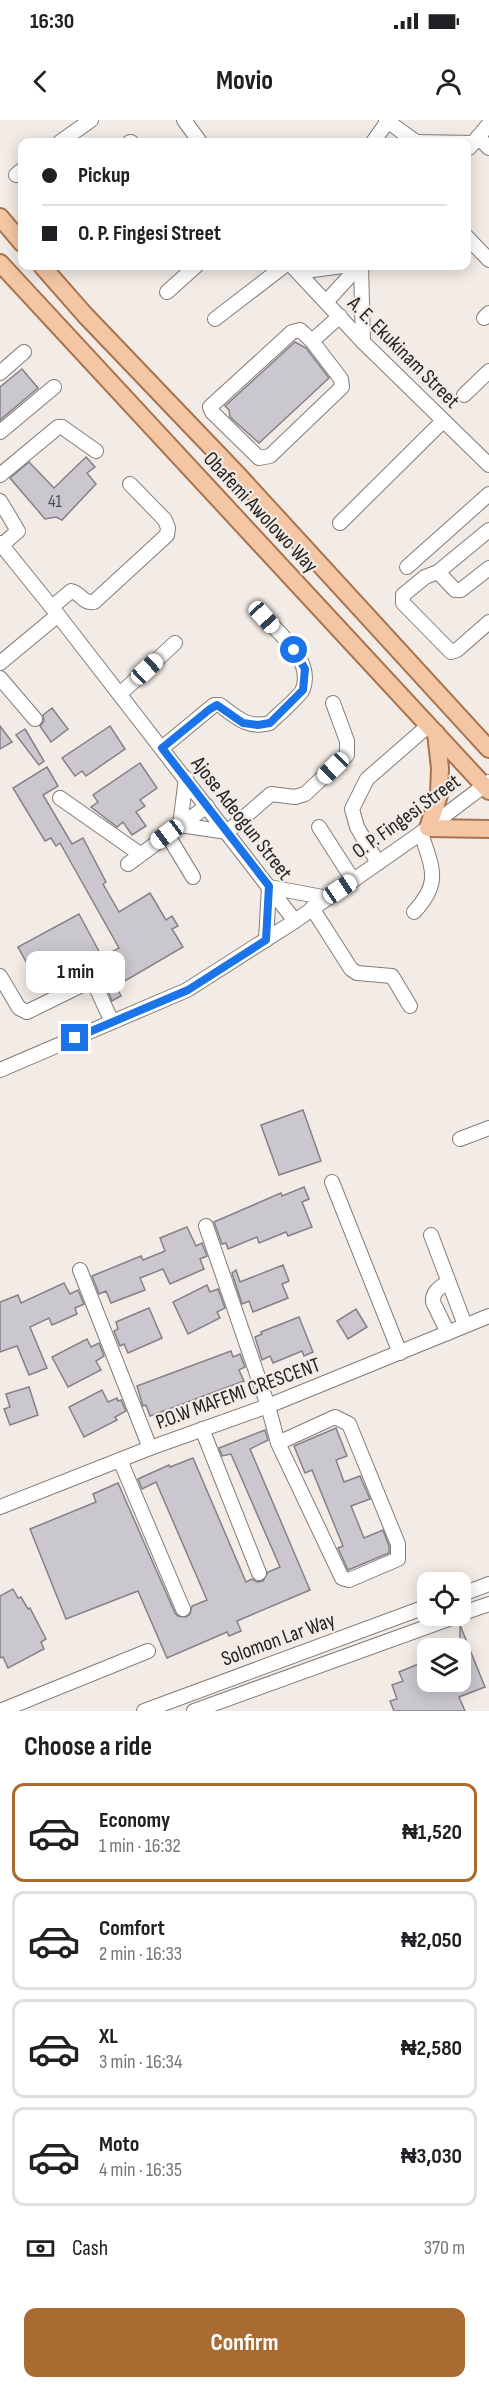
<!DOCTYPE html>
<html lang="en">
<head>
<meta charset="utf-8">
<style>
	body { margin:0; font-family:"Sofia Sans Condensed",sans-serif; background:#f6f6f6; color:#202124; height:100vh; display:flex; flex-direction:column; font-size:22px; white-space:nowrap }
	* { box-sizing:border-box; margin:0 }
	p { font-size:20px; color:#757577 }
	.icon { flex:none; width:33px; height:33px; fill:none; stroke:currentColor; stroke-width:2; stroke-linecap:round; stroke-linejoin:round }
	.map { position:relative; height:1591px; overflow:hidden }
	.panel { display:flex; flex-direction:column; background:#fff; flex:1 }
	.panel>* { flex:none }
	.top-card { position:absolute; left:18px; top:18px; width:453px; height:132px; border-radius:12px; box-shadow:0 3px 15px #0003; display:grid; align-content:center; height:132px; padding:0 24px; background:#fff }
	.buttons { position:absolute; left:417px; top:1452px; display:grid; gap:12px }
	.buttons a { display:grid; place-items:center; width:54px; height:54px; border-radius:12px; background:#fff; box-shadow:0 3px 15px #0003; font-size:30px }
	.end { position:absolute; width:27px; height:27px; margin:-14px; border:8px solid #1a73e8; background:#fff; box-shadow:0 0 0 3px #fff }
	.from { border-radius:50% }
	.bubble { position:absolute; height:42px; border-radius:12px; background:#fff; box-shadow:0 3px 15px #0003; font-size:20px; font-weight:700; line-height:42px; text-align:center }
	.car { position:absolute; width:18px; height:36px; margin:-18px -9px; border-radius:8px; box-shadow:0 0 4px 2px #0007; background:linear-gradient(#fff 24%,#345 0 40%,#fff 0 76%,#345 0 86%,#fff 0) }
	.top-card b { display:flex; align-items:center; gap:21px; height:57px; font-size:22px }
	.top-card b+b { border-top:2px solid #e0e0e0 }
	.top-card i { width:15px; height:15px; background:#202124 }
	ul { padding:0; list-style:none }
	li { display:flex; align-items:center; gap:18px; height:99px; margin:0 12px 9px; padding:0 12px; border:3px solid #e0e0e0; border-radius:12px }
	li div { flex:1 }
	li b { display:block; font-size:22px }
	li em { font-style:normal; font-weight:700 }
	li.on { border-color:#a96b31 }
	li>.icon { width:54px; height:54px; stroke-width:1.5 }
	h2 { padding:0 24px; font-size:27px; line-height:72px }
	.pay { display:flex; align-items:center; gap:15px; height:66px; padding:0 24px; font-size:22px }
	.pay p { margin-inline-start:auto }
	.cta { display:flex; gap:12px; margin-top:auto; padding:12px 24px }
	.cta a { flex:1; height:69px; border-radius:12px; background:#a96b31; color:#fff; font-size:24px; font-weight:700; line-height:69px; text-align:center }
	.status { display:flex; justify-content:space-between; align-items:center; height:42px; padding:0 30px; background:#fff; direction:ltr }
	.status svg { height:16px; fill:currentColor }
	header { display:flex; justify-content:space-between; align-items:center; height:78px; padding:0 24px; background:#fff; font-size:27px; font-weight:700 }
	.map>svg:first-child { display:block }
</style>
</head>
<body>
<div class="status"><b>16:30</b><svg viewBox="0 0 49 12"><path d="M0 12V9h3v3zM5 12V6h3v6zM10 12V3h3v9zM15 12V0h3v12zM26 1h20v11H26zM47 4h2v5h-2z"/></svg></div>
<header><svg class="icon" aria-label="back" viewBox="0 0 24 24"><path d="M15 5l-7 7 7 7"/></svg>Movio<svg class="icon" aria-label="person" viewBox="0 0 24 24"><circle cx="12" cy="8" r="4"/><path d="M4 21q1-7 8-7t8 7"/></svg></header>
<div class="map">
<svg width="489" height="1591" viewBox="0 0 489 1591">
	<rect width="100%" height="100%" fill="#f3ebe5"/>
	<g fill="#cbc7cf" stroke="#858188" stroke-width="1.5">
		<polygon points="295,222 306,228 329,258 259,323 230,297 229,290 225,286"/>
		<polygon points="22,249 38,268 0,300 0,267"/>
		<polygon points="86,337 95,347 87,353 96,364 62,400 56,397 45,399 10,358 29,342 54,368"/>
		<polygon points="52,588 68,609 51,622 40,606 44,601 43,595"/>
		<polygon points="0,606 12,622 0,629"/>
		<polygon points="110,606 125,629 86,656 82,651 75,656 62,638"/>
		<polygon points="25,609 44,641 39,645 16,615"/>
		<polygon points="140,643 157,668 140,680 145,686 136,692 146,706 132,715 123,702 117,707 91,687 98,682 93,675"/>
		<polygon points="47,647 58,666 43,675 72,724 83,718 106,762 103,764 119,792 150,773 166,800 172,796 178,806 172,809 183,827 116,866 121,876 112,881 95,841 119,828 60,723 56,726 51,718 45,721 13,668"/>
		<polygon points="79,794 102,837 41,869 18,827"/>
		<polygon points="303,990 321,1041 279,1055 261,1005"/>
		<polygon points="304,1067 309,1079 302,1082 312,1107 288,1116 286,1112 259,1123 257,1117 228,1129 226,1123 222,1124 214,1102 281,1073 282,1076"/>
		<polygon points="187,1107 196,1126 202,1123 207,1136 200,1139 204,1149 170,1164 163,1149 140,1158 145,1170 111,1183 106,1171 99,1174 92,1156 141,1136 143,1140 165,1131 160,1118"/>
		<polygon points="283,1145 289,1161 282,1164 288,1178 253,1192 249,1181 242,1184 232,1153 236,1150 240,1162"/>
		<polygon points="64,1163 70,1174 78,1170 84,1184 75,1188 77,1194 52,1205 49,1198 30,1207 47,1248 29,1255 17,1226 0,1232 0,1182 18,1175 21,1183"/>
		<polygon points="207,1165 210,1172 218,1169 225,1188 217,1192 220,1198 188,1214 173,1182"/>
		<polygon points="149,1188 162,1218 128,1233 124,1224 120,1226 114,1211 118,1209 116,1202"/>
		<polygon points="356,1189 367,1207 348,1219 337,1201"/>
		<polygon points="299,1197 313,1232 304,1236 302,1231 273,1243 270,1236 262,1240 255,1217 262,1214 261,1212"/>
		<polygon points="87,1219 91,1227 99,1223 104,1236 96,1241 101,1250 68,1267 52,1237"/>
		<polygon points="231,1231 233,1237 240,1234 245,1247 239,1250 244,1261 150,1296 146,1285 143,1286 137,1266"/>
		<polygon points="29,1267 38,1295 10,1305 4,1289 10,1287 6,1274"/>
		<polygon points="102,1270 108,1282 117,1278 118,1281 121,1280 126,1291 115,1297 117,1300 84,1317 69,1287"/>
		<polygon points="336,1308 347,1336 336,1340 344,1362 360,1356 370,1379 351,1386 364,1418 383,1410 389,1426 389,1433 348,1450 338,1428 343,1426 312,1350 305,1353 294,1326"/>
		<polygon points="265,1310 268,1320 250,1329 310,1470 237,1501 241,1511 229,1516 227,1512 167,1538 138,1471 66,1499 30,1409 96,1382 93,1374 118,1363 175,1493 178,1496 186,1497 190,1494 192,1486 207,1480 156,1362 142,1369 138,1359 169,1345 170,1347 193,1338 246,1462 252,1459 257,1462 263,1461 268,1452 280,1447 231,1334 222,1336 219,1328"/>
		<polygon points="13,1469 18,1478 21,1477 28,1489 30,1488 46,1519 41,1522 44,1529 8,1548 3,1537 0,1538 0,1476"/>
		<polygon points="460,1505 485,1567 459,1577 465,1591 394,1591 390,1581 397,1579 392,1565 403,1561 399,1552 428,1540 428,1562 460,1562"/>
	</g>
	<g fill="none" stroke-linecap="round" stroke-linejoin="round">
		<defs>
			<g id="minor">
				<polyline points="184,0 200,22"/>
				<polyline points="386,0 416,22"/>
				<polyline points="478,17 489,28"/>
				<polyline points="60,22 91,0"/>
				<polyline points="130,22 131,22"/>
				<polyline points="373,22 388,1"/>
				<polyline points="415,22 474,23"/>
				<polyline points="469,28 489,4"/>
				<polyline points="16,55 22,50"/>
				<polyline points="466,116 489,140"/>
				<polyline points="292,146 363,222 489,345"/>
				<polyline points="361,146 363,222"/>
				<polyline points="298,152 343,146"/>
				<polyline points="167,172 196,146"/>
				<polyline points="326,182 359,146"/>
				<polyline points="484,198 489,193"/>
				<polyline points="215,199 284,146"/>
				<polyline points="312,221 341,259 342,267 270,336 259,338 212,292 210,287 292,212 300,210 312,221 340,196"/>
				<polyline points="0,253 24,232"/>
				<polyline points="464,275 489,251"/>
				<polyline points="0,312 54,267"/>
				<polyline points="0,355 58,307 62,307 96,331"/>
				<polyline points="0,381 18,411 2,425"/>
				<polyline points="340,403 443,301"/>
				<polyline points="489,410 438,452 425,457 403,475 403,483 451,532 457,530 489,502"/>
				<polyline points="0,423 58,495 295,801"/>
				<polyline points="407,447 489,374"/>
				<polyline points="438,452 455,470 461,470 489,448"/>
				<path d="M52,487l19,-16c10,2 12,13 23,11l73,-67 1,-7 -3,-8 -35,-36"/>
				<polyline points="0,543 58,495"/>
				<polyline points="0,558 35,599"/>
				<polyline points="120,574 175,523"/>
				<path d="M162,628l52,-43h6c17,13 28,24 50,18 7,-8 30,-26 33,-34 10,-29 -21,-53 -39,-72"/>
				<polyline points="186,658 180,705 227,712 271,674 295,677 305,674 347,635 347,621 333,583"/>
				<polyline points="60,678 140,734"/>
				<polyline points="319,707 353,760"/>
				<polyline points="167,714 193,757"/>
				<polyline points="378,743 357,707 352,689 367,659 429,605"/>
				<polyline points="128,744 207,686"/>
				<polyline points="312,788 351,849 357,853 392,856 410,886"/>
				<path d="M414,792c28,-30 18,-44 7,-79"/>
				<polyline points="266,820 269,767 328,778"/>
				<polyline points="0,856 19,888 27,892 82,865 90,863 96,867 112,902"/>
				<polyline points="0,950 187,870 295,801 428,708 489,662"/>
				<polyline points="460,1019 489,1008"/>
				<polyline points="332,1062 400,1233"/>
				<polyline points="206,1106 268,1286 278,1323 342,1458 349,1460 398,1439 398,1424 349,1304 335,1297 278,1323"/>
				<polyline points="431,1115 465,1205"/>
				<polyline points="80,1150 150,1328"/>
				<path d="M448,1213l-15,-31c-1,-11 8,-15 15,-20"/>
				<polyline points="202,1309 259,1453"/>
				<polyline points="120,1340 183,1489"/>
				<polyline points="0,1387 150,1328 268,1286 489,1196"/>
				<polyline points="460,1475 489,1464"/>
				<polyline points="460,1494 489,1484"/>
				<polyline points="0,1591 148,1531"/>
				<polyline points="144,1591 428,1486"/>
				<polyline points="194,1591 457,1496"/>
			</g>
			<g id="major">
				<polyline points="0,97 22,123"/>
				<polyline points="0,143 489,671"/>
				<polyline points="42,146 85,195 238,355 489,629"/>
				<polyline points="436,613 440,648 439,675 428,708 489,709"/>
			</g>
		</defs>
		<use href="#minor" stroke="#837c77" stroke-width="16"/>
		<use href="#major" stroke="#a7744f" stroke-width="20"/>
		<use href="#minor" stroke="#fff" stroke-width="14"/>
		<use href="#major" stroke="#f4c6a4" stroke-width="16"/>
	</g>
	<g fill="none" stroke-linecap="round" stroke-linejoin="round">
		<polyline stroke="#1a73e8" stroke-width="8" points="75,918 188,870 266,820 269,766 162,628 210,589 217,585 243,603 258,605 270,603 303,570 305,549 294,530"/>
	</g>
	<g text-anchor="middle" stroke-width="4.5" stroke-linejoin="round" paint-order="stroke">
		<g font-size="18" fill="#4f4c4c">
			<text x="55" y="387">41</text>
		</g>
		<g font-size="21" fill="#262321" stroke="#f3ebe5">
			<text transform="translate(404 232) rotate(45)" y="7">A. E. Ekukinam Street</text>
			<text transform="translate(261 392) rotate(47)" y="7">Obafemi Awolowo Way</text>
			<text transform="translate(406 696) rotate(-36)" y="7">O. P. Fingesi Street</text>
			<text transform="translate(242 698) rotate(52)" y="7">Ajose Adeogun Street</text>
			<text transform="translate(238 1273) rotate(-20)" y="7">P.O.W MAFEMI CRESCENT</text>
			<text transform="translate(278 1519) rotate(-20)" y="7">Solomon Lar Way</text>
		</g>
	</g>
</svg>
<div class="buttons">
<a><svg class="icon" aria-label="locate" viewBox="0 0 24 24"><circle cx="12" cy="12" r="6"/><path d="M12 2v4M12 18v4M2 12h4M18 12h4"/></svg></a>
<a><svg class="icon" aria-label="layers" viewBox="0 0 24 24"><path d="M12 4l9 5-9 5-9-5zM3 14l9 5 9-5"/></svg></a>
</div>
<i class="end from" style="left:294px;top:530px"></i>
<i class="end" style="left:75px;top:918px"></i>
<div class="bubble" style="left:26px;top:831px;width:99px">1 min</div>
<i class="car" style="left:264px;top:497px;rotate:138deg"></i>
<i class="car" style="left:147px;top:549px;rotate:47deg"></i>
<i class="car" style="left:333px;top:648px;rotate:226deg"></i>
<i class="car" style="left:167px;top:714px;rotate:233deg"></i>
<i class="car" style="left:340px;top:769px;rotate:56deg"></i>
<div class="top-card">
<b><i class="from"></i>Pickup</b>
<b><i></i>O. P. Fingesi Street</b>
</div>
</div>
<section class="panel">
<h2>Choose a ride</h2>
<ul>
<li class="on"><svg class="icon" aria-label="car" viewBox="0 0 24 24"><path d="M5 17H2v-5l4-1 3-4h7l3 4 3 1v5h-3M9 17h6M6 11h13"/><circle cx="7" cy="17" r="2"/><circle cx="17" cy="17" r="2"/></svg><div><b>Economy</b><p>1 min · 16:32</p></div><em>₦1,520</em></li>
<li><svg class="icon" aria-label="car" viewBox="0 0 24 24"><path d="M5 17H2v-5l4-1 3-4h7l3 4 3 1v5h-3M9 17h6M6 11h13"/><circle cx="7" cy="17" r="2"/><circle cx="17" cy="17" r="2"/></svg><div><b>Comfort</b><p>2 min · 16:33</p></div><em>₦2,050</em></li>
<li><svg class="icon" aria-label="car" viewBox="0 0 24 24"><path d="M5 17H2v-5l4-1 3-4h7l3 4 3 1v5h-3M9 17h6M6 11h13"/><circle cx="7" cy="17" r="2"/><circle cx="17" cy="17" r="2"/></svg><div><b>XL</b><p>3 min · 16:34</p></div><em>₦2,580</em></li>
<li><svg class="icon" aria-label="car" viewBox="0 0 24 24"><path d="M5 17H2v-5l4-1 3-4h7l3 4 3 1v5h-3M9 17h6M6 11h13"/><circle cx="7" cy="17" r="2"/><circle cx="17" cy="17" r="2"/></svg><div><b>Moto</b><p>4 min · 16:35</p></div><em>₦3,030</em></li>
</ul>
<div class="pay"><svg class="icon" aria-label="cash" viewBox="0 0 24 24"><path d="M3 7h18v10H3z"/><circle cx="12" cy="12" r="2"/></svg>Cash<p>370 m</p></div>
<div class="cta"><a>Confirm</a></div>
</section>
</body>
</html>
